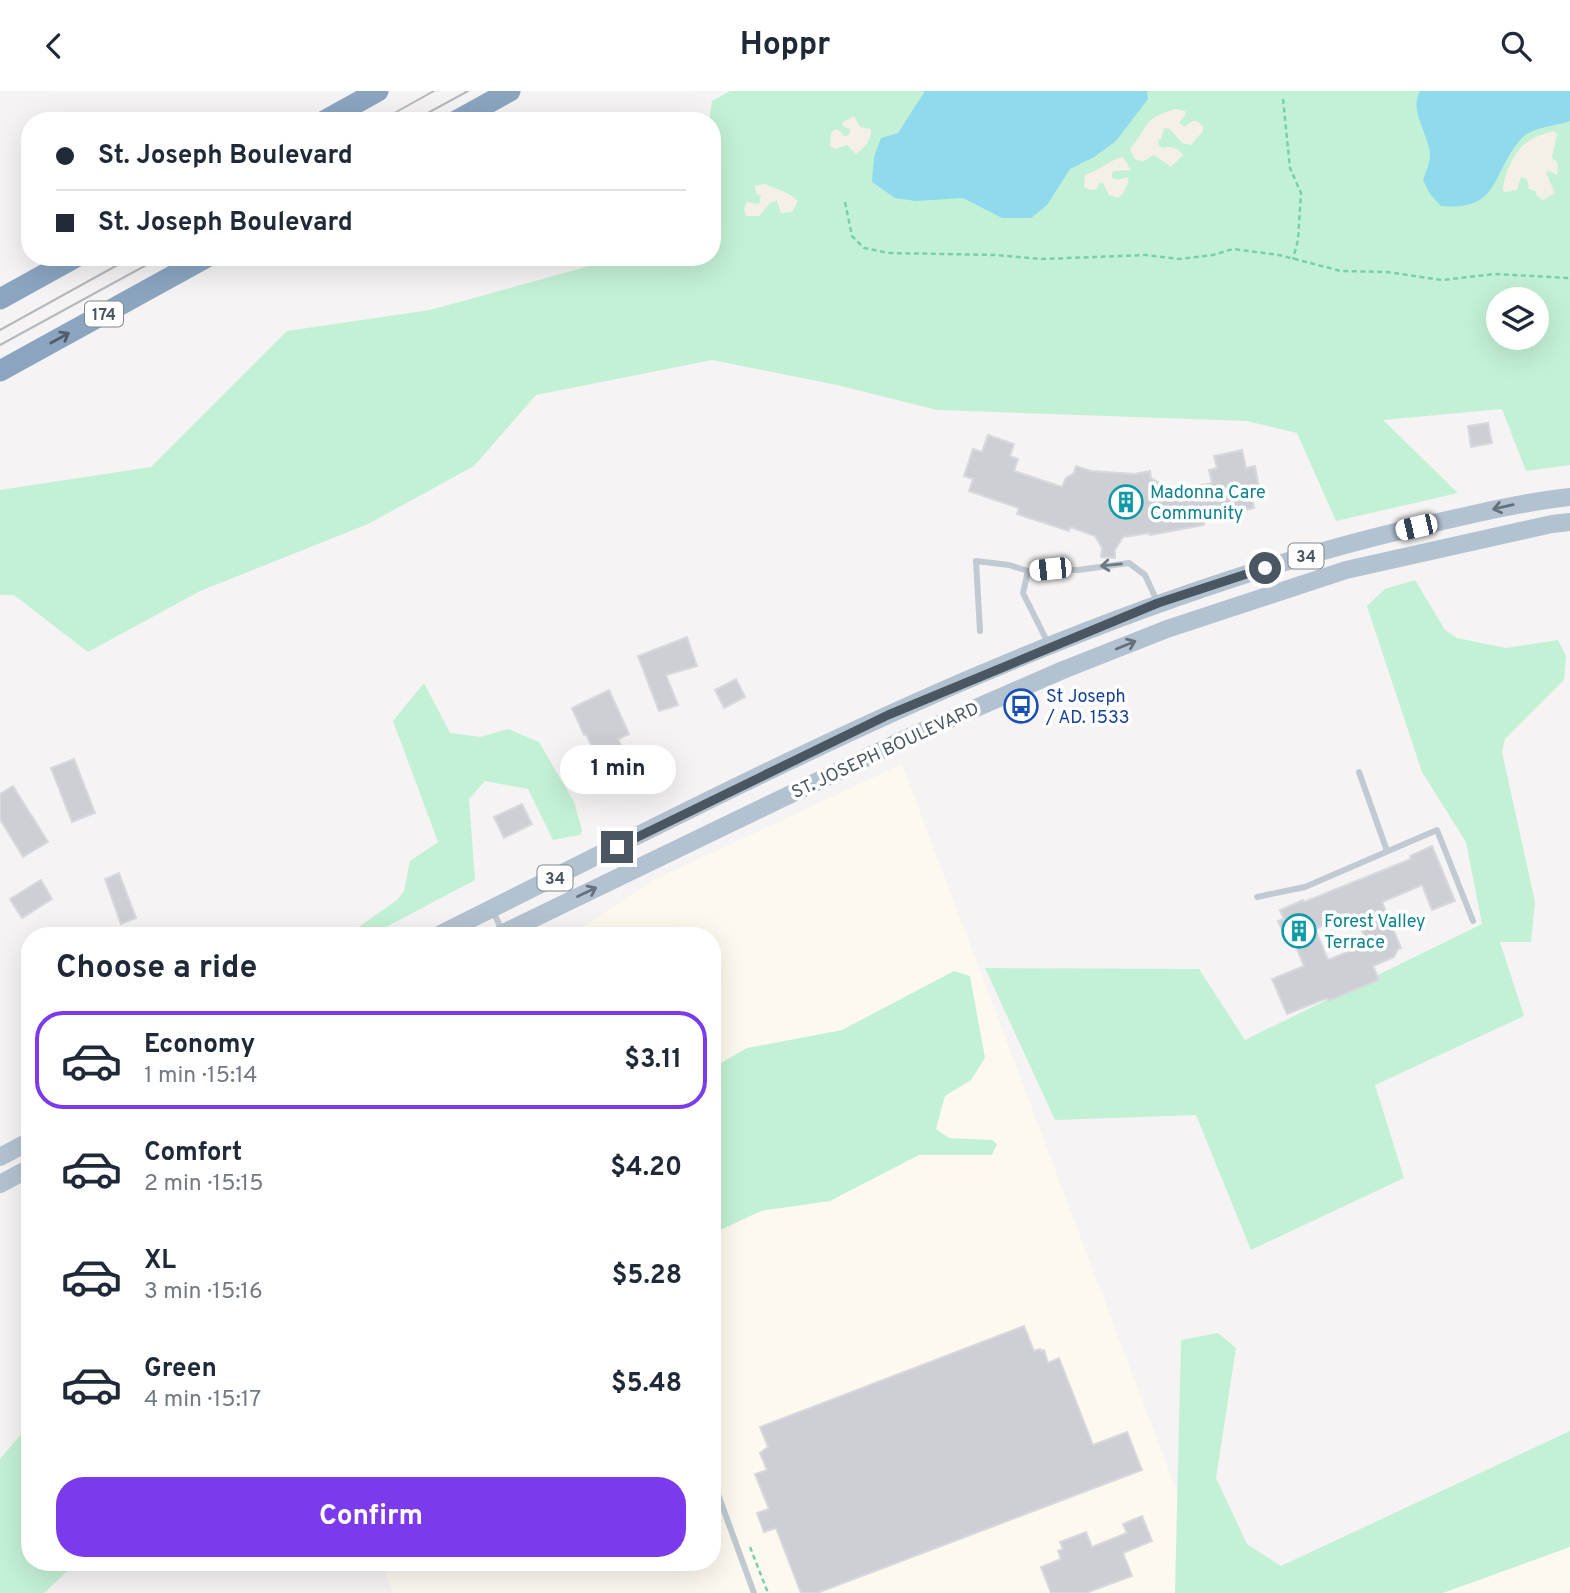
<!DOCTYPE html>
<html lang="en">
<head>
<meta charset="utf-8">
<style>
	body { margin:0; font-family:Overpass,sans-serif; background:#f6f6f7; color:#1f2937; height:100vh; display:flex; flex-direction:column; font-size:26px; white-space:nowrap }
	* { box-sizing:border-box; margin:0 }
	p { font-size:23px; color:#747a83 }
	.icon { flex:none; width:38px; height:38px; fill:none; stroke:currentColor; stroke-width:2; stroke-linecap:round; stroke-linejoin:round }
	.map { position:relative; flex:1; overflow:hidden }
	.panel { position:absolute; left:21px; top:836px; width:700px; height:644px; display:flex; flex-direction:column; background:#fff; border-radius:28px; box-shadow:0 7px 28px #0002 }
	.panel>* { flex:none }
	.guide { position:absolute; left:21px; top:21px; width:700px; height:154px; border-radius:28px; box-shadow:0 7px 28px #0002; display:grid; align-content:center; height:154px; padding:0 35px; background:#fff }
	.tools { position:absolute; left:1486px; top:196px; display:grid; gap:14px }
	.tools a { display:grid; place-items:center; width:63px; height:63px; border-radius:50%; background:#fff; box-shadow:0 7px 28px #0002; font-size:35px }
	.end { position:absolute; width:32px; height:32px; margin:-16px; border:9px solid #4a5661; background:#fff; box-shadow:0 0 0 4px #fff }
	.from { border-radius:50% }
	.bubble { position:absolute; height:49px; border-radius:24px; background:#fff; box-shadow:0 7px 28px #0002; font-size:23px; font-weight:700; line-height:49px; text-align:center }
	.car { position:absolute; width:21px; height:42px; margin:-21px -10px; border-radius:9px; box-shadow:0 0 5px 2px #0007; background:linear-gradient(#fff 24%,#345 0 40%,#fff 0 76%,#345 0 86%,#fff 0) }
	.guide b { display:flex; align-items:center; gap:24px; height:66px; font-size:26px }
	.guide b+b { border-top:2px solid #e0e1e3 }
	.guide i { width:18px; height:18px; background:#1f2937 }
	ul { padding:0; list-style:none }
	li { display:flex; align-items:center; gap:21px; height:98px; margin:0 14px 10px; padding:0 21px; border:4px solid transparent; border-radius:28px }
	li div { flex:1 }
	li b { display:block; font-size:26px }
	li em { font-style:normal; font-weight:700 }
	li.selected { border-color:#7c3aed }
	li>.icon { width:63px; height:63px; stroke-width:1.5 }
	h2 { padding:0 35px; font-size:32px; line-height:84px }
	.action { display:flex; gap:14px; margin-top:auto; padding:14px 35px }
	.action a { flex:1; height:80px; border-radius:28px; background:#7c3aed; color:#fff; font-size:28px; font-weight:700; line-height:80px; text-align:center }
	header { display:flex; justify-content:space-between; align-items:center; height:91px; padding:0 35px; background:#fff; font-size:32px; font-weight:700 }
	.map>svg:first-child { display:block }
</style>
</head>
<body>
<header><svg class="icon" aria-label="back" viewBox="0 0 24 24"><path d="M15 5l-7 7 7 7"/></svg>Hoppr<svg class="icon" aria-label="search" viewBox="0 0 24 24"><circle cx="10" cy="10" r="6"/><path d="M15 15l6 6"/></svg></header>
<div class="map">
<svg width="1570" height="1502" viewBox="0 0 1570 1502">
	<rect width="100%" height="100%" fill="#f5f3f3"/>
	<g fill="#fdf9ef">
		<polygon points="902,673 1215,1502 393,1502 381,1472 712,1472 712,845 562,845 585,834 652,790"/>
		<polygon points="1570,1448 1570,1502 1432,1502"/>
	</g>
	<g fill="#c3f1d5" fill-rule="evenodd">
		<path d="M730,0h840v374l-44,6 -24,-62 -119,11 75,73 -122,28 -39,-88 -50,-12 -310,-11 -100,-25 -125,-25 -176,35 -62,71 -106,58 -168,67 -112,61 -74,-57h-14v-105l151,-23 136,-136 143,-21 192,-53h90v-136h-3l3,-20zM1498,208h38v39h-38z"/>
		<polygon points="1415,489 1445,539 1457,547 1506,557 1558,549 1566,565 1564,589 1505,648 1502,661 1535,811 1531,851 1500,851 1524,925 1375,994 1404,1087 1251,1159 1196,1024 1055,1029 985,877 1199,878 1245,949 1482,833 1466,751 1422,681 1367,515 1385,498"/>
		<polygon points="424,592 450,642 480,646 508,638 539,651 574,711 582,739 580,744 553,749 528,698 485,690 469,708 475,789 369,845 346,845 397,809 404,800 410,770 438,751 393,630"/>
		<polygon points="954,880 970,885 985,967 971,989 945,1005 936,1038 949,1047 992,1049 997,1053 992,1064 919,1064 830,1110 761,1120 712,1143 712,977 747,957 842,939"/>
		<polygon points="1218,1242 1236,1257 1216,1387 1247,1453 1281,1475 1570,1340 1570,1456 1443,1502 1175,1502 1181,1249"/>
		<polygon points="30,1333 30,1472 76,1472 44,1502 0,1502 0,1368"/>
	</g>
	<g fill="#f5f0e5">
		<path d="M1176,18l9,2 1,3 -7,9 6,4 7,-6h5l6,5v5l-12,14 -9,-2 -12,-14 -6,-1 -3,11 -3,1 1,6 4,2c7,-3 15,0 20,7l-12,12 -17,-12c-9,4 -9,10 -20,3l-4,-9c20,-24 12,-31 46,-40z"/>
		<path d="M854,25l6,11 11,2c0,12 -6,18 -15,25l-9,-9 -12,4 -5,-3 1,-13 4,-4 4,1 5,6 5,-1 1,-6 -6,-2 -2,-4z"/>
		<path d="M1553,40l4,3 -5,24 6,5 -1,12 -8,-4 -3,2 9,20 -12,7 -6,-4 -2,-5 -6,-2 -2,-10 -6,-2 -4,13 -12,2 -2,-2c0,-14 11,-38 23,-47 7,-6 17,-9 27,-12z"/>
		<path d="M1123,66l8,13 -16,1 -3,2v5l6,2 9,-3 2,4 -6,12 -5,5 -9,-3 -6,-12h-4l-2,6 -7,1 -6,-3 1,-12c14,-4 24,-15 38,-18z"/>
		<path d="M764,93c9,3 28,10 34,17l-6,11 -11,1 -4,-12 -6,1 -12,14h-13l-2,-8 3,-6 12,2 2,-8 -5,-2 -1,-8z"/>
	</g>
	<g fill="#90daee">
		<polygon points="925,0 1147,0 1148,8 1116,50 1094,66 1070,78 1047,114 1031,127 1002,127 963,107 916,110 895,107 872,91 874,66 881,47 898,42"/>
		<path d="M1420,0h150v30c-13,5 -37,6 -47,16 -32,33 -21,75 -82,69l-11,-12 -7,-14c2,-6 6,-15 7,-22 1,-22 -22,-46 -10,-67z"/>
	</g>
	<g fill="#cdcfd5" stroke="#d7d9de" stroke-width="2" fill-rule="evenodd">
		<polygon points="1488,332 1492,352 1471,356 1468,335"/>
		<polygon points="988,344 1014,353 1010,365 1018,368 1014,380 1062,396 1066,387 1074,382 1076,375 1091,380 1135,383 1150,380 1151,387 1159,392 1162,402 1212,392 1209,379 1217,377 1214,365 1242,359 1246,377 1255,375 1260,402 1251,404 1254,417 1203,428 1204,434 1150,444 1150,442 1123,446 1115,459 1115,467 1101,466 1102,457 1095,445 1070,436 1069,440 1017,423 1019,417 969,400 973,388 964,385 973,358 982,361"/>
		<polygon points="687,546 697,575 666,584 678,614 659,620 638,565"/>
		<polygon points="736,588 745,606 724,617 715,599"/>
		<polygon points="609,599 629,643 618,648 630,673 607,685 586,643 584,644 572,617"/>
		<polygon points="74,668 95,722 72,731 51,677"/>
		<polygon points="13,695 48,751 23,766 0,728 0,703"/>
		<polygon points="522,713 532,733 504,747 494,726"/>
		<path d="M1432,755l23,55 -23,9 -10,-25 -40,17 19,46 -3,1 -4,8 -21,9 6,14 -51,21 -1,-3 -40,16 -15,-35 32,-13 -14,-34 -6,2 -6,-13 6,-2 -4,-9 23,-10 1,2 107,-43 -1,-3zM1352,823l3,7 3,-1 9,24 -39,16 -13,-31z"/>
		<polygon points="119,782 136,827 121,833 105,788"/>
		<polygon points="41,789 52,808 22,827 10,808"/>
		<polygon points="1024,1235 1034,1260 1040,1258 1041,1260 1044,1259 1048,1272 1059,1267 1093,1354 1127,1341 1142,1379 817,1502 801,1502 776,1437 764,1441 757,1422 769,1418 755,1383 767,1379 760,1362 768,1356 760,1336"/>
		<polygon points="1142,1425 1152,1450 1123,1462 1132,1485 1086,1502 1051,1502 1041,1476 1061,1468 1058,1460 1063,1458 1060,1451 1086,1441 1092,1456 1127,1442 1123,1433"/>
	</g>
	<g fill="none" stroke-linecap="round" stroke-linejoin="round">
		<g stroke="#7ad0a6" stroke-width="2.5" stroke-dasharray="5 3.5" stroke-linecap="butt">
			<polyline points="1283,8 1290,77 1301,102 1298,149 1293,168"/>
			<polyline points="845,111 852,145 864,157 889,162 996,164 1042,168 1146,164 1179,168 1213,164 1233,158 1279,164 1341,180 1387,181 1442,189 1495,183 1570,187"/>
			<polyline points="750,1456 768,1502"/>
		</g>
		<g stroke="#c1cad2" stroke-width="6">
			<polyline points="980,540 976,470 1009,474 1028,480"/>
			<polyline points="1049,554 1023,502 1028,480 1050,478 1078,479 1129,472 1145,484 1157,510"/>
			<polyline points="1359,681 1387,760"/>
			<polyline points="1257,806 1305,796 1437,739 1473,830"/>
			<polyline points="493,820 503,842"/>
			<polyline points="712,1387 754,1502"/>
		</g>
		<g stroke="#b3c2d1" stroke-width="18">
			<path d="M437,845c311,-155 631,-327 971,-407 54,-12 107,-26 162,-32"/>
			<polyline points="497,845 905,648 1063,579 1167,538 1346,479 1552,433 1570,431"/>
			<polyline points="0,1066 30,1050"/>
			<polyline points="0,1093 30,1077"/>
		</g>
		<g stroke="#8ba5c1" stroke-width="21">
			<polyline points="324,30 378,0"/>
			<polyline points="456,30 510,0"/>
			<polyline points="0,208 76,166"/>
			<polyline points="0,280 207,166"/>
		</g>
		<g stroke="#b5b8bd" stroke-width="2">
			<polyline points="380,30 434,0"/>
			<polyline points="413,30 468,0"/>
			<polyline points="0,239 132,166"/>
			<polyline points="0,254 161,166"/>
		</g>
	</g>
	<defs><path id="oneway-shaft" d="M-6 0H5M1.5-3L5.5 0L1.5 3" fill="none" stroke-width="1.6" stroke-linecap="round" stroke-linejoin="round" transform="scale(1.75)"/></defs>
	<use stroke="#505e6b" href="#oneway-shaft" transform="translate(60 247) rotate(-29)"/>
	<g stroke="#64717d">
		<use href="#oneway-shaft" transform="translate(1503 416) rotate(167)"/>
		<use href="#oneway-shaft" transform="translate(1126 554) rotate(-22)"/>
		<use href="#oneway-shaft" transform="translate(587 801) rotate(-26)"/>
	</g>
	<use stroke="#6e7983" href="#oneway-shaft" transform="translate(1111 474) rotate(174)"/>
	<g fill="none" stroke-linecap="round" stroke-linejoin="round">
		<polyline stroke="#4a5661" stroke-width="9" points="617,756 888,624 1158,512 1265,477"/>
	</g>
	<defs>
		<symbol id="building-ring" viewBox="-11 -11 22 22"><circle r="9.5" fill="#fff" stroke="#0f9aa8" stroke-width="1.5"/><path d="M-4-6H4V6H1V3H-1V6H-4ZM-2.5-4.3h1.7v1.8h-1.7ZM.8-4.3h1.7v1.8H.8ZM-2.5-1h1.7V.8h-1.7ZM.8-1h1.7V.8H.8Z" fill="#0f9aa8"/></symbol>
		<symbol id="bus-ring" viewBox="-11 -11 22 22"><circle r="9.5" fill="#fff" stroke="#1a4fb4" stroke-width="1.5"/><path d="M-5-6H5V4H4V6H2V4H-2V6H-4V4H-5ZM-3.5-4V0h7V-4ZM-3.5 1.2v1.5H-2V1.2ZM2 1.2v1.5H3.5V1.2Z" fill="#1a4fb4"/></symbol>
	</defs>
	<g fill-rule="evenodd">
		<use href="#building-ring" x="1107" y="392" width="38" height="38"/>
		<use href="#bus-ring" x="1002" y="596" width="38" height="38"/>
		<use href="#building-ring" x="1280" y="821" width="38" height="38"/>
	</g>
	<g text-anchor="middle" stroke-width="7" stroke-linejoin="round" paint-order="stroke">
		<g fill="#fff" stroke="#808990" stroke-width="2">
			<rect x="85" y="210.5" width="38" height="25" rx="5"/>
			<rect x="1288.5" y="452.5" width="35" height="25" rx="5"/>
			<rect x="537.5" y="774.5" width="35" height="25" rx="5"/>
		</g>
		<g font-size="16" font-weight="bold" fill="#4a5661">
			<text x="104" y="229">174</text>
			<text x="1306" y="471">34</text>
			<text x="555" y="793">34</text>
		</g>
		<g font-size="18" fill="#0d838f" stroke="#fff" text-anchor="start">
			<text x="1150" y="407">Madonna Care<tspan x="1150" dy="21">Community</tspan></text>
			<text x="1324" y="836">Forest Valley<tspan x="1324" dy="21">Terrace</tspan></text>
		</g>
		<g font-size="18" fill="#164399" stroke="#fff" text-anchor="start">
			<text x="1046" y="611">St Joseph<tspan x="1046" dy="21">/ AD. 1533</tspan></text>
		</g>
		<g font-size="18" fill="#4a5661" stroke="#fff">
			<text transform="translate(885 659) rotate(-25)" y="6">ST. JOSEPH BOULEVARD</text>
		</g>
	</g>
</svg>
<div class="tools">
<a><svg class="icon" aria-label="layers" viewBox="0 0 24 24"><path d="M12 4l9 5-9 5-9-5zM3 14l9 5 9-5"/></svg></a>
</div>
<i class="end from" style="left:1265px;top:477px"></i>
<i class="end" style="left:617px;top:756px"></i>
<div class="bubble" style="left:560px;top:654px;width:116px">1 min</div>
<i class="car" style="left:1416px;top:436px;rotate:257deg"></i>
<i class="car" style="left:1050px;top:478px;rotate:264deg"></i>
<div class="guide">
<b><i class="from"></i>St. Joseph Boulevard</b>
<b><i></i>St. Joseph Boulevard</b>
</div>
<section class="panel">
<h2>Choose a ride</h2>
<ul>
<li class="selected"><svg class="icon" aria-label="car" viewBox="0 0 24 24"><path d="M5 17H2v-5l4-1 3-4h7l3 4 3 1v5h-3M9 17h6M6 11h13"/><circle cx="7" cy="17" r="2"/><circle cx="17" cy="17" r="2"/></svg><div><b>Economy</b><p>1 min · 15:14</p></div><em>$3.11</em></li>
<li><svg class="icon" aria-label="car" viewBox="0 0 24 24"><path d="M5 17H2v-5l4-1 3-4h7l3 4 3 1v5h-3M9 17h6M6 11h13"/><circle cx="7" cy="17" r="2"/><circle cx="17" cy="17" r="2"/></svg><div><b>Comfort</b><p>2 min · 15:15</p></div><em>$4.20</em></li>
<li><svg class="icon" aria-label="car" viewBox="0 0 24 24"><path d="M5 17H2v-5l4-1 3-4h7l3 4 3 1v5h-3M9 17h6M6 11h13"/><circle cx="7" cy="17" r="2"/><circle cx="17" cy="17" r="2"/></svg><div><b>XL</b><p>3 min · 15:16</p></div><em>$5.28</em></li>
<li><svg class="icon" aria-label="car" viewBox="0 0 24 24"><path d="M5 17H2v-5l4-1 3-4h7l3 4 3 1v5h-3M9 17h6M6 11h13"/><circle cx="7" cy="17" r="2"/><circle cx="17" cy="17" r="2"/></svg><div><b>Green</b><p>4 min · 15:17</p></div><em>$5.48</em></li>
</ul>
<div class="action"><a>Confirm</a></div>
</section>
</div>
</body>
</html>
